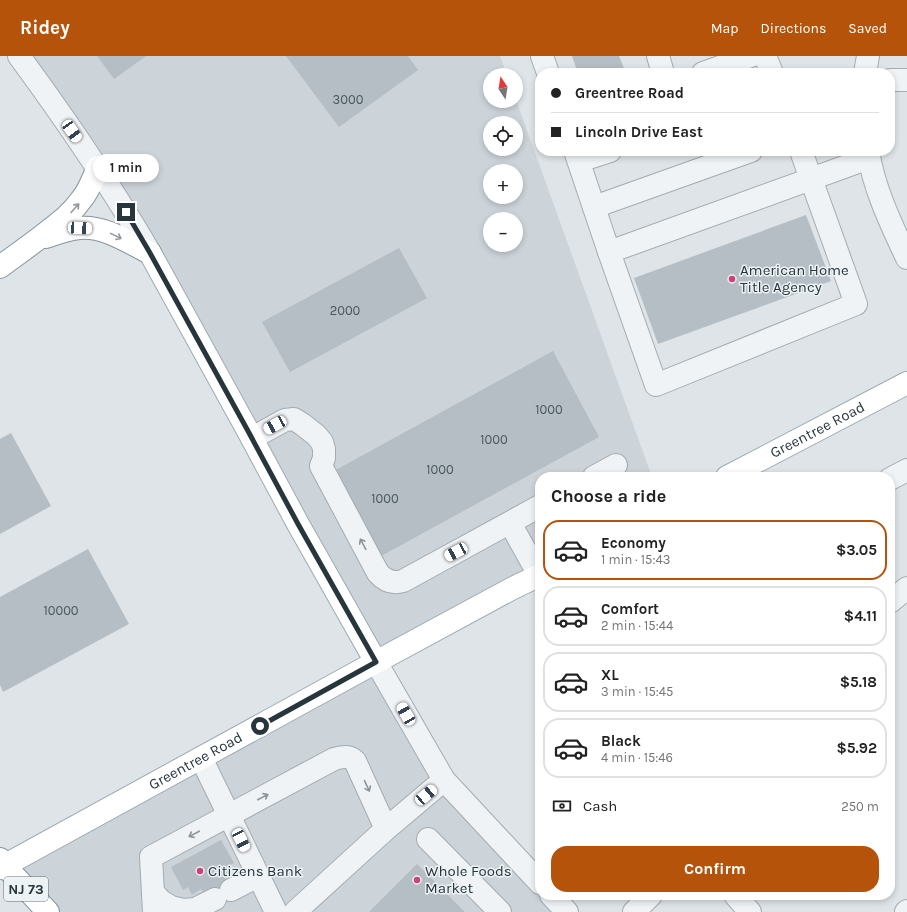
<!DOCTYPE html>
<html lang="en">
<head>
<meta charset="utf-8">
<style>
	body { margin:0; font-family:Karla,sans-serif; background:#f2f2f2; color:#222; height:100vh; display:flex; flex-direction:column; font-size:15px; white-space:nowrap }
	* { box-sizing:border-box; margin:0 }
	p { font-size:13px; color:#767676 }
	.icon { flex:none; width:22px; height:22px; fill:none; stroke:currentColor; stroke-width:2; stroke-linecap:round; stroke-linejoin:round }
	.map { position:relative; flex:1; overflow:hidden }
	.panel { position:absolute; left:535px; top:416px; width:360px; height:428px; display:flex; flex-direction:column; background:#fff; border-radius:16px; box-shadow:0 2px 6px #0003 }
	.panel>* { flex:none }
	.hud { position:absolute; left:535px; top:12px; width:360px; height:88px; border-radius:16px; box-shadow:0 2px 6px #0003; display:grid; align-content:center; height:88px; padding:0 16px; background:#fff }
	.needle { width:26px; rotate:348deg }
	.controls { position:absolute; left:483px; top:12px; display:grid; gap:8px }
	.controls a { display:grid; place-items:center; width:40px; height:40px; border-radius:50%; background:#fff; box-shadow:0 2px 6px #0003; font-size:20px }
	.end { position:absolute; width:18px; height:18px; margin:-9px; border:5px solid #27353d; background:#fff; box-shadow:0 0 0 2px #fff }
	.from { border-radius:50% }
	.bubble { position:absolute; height:28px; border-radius:14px; background:#fff; box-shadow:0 2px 6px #0003; font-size:13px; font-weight:700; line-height:28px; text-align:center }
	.car { position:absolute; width:12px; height:24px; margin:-12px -6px; border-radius:5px; box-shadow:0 0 3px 1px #0007; background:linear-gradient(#fff 24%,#345 0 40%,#fff 0 76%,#345 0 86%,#fff 0) }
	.hud b { display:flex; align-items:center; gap:14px; height:38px; font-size:15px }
	.hud b+b { border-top:1px solid #e0e0e0 }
	.hud i { width:10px; height:10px; background:#222 }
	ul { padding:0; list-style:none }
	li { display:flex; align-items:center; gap:12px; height:60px; margin:0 8px 6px; padding:0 8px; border:2px solid #e0e0e0; border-radius:16px }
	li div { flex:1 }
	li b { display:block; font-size:15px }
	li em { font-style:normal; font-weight:700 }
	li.on { border-color:#b45309 }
	li>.icon { width:36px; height:36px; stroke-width:1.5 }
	h2 { padding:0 16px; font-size:18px; line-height:48px }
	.pay { display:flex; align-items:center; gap:10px; height:44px; padding:0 16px; font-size:15px }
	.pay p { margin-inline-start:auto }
	.action { display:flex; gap:8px; margin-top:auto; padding:8px 16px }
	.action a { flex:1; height:46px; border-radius:16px; background:#b45309; color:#fff; font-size:16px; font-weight:700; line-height:46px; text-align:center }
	header { display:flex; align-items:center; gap:24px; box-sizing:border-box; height:56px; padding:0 20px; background:#b45309; color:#fff }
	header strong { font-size:19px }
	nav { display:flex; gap:22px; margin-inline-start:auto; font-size:14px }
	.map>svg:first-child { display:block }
</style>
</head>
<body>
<header>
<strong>Ridey</strong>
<nav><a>Map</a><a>Directions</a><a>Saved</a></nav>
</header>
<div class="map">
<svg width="907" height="856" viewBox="0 0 907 856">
	<rect width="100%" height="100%" fill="#dee4e7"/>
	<path fill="#ccd3d9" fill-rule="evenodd" d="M7,0h493l7,19h-17v26h26v-1l136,377h-112v96l-164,89 68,118 96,103v12h11l16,17h-519l-44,-47 372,-203 -262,-462zM490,67h26v26h-26zM490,115h26v26h-26zM490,163h26v26h-26z"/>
	<g fill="#b5bec4">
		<polygon points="97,0 146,0 114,23"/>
		<polygon points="286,0 408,0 418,14 339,71"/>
		<polygon points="572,0 619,0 626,17 578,17"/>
		<polygon points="806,159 831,225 658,288 634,222"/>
		<polygon points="399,192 427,242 290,316 262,266"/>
		<polygon points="553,295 599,381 381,500 334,415"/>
		<polygon points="11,377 51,450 0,478 0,383"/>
		<polygon points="88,493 129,568 3,636 0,629 0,541"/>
		<polygon points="221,784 234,807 226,811 230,818 224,821 234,839 218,848 210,832 203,836 201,833 192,839 188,831 183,834 171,811"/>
		<polygon points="417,808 465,856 369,856"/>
	</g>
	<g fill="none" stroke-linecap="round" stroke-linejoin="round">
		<defs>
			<g id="minor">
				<path d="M19,0c47,64 91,128 131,197"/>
				<polyline points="542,0 548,17"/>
				<polyline points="658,0 663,17"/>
				<polyline points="765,0 772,17"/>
				<polyline points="703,17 751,0"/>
				<polyline points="865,17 868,0"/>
				<polyline points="890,24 907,24"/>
				<polyline points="575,95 609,196 656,329 856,248 801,95"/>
				<path d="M868,95c6,38 23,73 39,107"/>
				<polyline points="579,105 610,95"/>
				<polyline points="594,151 751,95"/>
				<polyline points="609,196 869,102"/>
				<path d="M252,382l33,-18 9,-1 8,5 14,11 6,7 2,7v9l-3,8 57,107c7,8 15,11 25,8l137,-75"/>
				<polyline points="594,421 616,409"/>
				<polyline points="890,423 907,414"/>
				<polyline points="510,467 539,519"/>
				<polyline points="890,546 907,532"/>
				<polyline points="376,606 444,724 540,827"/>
				<polyline points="201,702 276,856"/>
				<polyline points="428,783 500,856"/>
				<polyline points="231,834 258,820"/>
				<polyline points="153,836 161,845 171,851 183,854 195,853 215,843"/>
				<polyline points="551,839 567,856"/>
				<polyline points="735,839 750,856"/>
				<path d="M154,856l-3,-55 183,-98c8,-2 15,-4 21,2l31,68"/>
				<polyline points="295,856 386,773 444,724"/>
				<polyline points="634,856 651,839"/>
				<polyline points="906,856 907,855"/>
			</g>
			<g id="major">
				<polyline points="150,197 248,375 298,468 376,606"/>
				<path id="s1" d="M727,421l180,-94"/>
				<path id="s2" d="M0,812l376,-206 137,-74 27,-13"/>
			</g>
			<g id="highway">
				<path d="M46,181c11,-4 22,-8 34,-9 25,-2 48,14 70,25"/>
				<path d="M0,211c16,-12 32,-23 47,-35 13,-10 25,-19 34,-32 8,-9 12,-21 17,-33"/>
				<polyline points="0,803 4,809 48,856"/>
			</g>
		</defs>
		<use href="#minor" stroke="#a3acb1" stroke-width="24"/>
		<use href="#major" stroke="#9dabb3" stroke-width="24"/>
		<use href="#highway" stroke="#85959d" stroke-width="24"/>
		<use href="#minor" stroke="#f0f3f6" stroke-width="22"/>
		<use href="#major" stroke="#fff" stroke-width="22"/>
		<use href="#highway" stroke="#fff" stroke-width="22"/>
	</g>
	<defs><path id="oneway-shaft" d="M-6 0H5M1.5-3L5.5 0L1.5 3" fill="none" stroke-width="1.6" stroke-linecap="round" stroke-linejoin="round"/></defs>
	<g stroke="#939a9e">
		<use href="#oneway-shaft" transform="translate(75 152) rotate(-48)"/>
		<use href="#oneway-shaft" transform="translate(116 180) rotate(26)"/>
	</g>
	<g stroke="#8c949a">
		<use href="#oneway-shaft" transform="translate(363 488) rotate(-118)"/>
		<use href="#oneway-shaft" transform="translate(367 730) rotate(65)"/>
		<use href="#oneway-shaft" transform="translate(263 741) rotate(-28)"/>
		<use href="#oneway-shaft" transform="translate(194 778) rotate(152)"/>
	</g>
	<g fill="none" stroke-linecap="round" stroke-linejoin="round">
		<polyline stroke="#27353d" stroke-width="5" points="126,156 150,197 248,375 298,468 376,606 260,670"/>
	</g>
	<g fill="#cb4378" stroke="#edf2f5" stroke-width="1.5">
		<circle cx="732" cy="223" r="4"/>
		<circle cx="200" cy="815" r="4"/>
		<circle cx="417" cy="824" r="4"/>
	</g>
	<g text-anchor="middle" stroke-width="3" stroke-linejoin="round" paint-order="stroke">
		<g font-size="13" fill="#4a575f">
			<text x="348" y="48">3000</text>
			<text x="345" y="259">2000</text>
			<text x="549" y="358">1000</text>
			<text x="494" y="388">1000</text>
			<text x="440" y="418">1000</text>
			<text x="385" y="447">1000</text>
			<text x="61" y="559">10000</text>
		</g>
		<rect fill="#edf2f5" stroke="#626e74" stroke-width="1" x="4" y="821" width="44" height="24" rx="3"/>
		<g font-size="14" font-weight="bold" fill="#27353d">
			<text x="26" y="838">NJ 73</text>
		</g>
		<g font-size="15" fill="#27353d" stroke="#edf2f5" text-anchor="start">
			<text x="740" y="219">American Home<tspan x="740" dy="17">Title Agency</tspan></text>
			<text x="208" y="820">Citizens Bank</text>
			<text x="425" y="820">Whole Foods<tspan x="425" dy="17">Market</tspan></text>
		</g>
		<g font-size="15" fill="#27353d" stroke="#edf2f5">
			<text dy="5" stroke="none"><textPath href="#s1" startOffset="102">Greentree Road</textPath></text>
			<text dy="5" stroke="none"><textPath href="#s2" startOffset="223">Greentree Road</textPath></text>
		</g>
	</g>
</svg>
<div class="controls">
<a><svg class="needle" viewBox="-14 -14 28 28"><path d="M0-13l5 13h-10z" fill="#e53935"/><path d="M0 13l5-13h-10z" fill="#767676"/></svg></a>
<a><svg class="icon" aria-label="locate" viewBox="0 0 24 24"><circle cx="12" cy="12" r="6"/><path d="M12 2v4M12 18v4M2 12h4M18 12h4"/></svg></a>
<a>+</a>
<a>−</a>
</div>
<i class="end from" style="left:260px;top:670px"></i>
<i class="end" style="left:126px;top:156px"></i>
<div class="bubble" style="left:93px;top:98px;width:66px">1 min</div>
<i class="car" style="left:72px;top:75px;rotate:145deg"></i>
<i class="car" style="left:80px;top:172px;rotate:93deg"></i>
<i class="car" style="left:275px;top:369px;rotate:241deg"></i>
<i class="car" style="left:456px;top:496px;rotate:242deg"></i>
<i class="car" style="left:406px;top:658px;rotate:330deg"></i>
<i class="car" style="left:426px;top:739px;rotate:50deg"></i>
<i class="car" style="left:241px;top:784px;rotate:154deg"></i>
<div class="hud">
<b><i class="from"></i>Greentree Road</b>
<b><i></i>Lincoln Drive East</b>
</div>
<section class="panel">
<h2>Choose a ride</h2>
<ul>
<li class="on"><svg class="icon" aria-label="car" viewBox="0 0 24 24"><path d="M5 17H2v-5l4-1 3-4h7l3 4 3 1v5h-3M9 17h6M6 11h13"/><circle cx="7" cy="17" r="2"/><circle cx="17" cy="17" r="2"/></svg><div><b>Economy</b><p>1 min · 15:43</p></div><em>$3.05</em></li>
<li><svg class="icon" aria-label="car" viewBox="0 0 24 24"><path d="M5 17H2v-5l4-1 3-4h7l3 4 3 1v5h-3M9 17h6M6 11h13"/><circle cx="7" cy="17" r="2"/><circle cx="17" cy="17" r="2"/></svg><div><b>Comfort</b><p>2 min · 15:44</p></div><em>$4.11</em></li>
<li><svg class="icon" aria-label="car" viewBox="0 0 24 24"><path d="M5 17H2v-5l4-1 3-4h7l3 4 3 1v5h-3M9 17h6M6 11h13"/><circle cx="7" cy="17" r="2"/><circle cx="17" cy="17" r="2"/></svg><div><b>XL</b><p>3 min · 15:45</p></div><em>$5.18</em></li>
<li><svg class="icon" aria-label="car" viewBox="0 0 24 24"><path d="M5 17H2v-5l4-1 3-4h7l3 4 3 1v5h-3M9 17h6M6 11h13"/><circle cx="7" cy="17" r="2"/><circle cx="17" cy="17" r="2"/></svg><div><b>Black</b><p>4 min · 15:46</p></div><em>$5.92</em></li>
</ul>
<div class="pay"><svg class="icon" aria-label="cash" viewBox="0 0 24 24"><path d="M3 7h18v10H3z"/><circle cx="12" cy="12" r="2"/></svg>Cash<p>250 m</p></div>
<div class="action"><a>Confirm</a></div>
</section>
</div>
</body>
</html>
